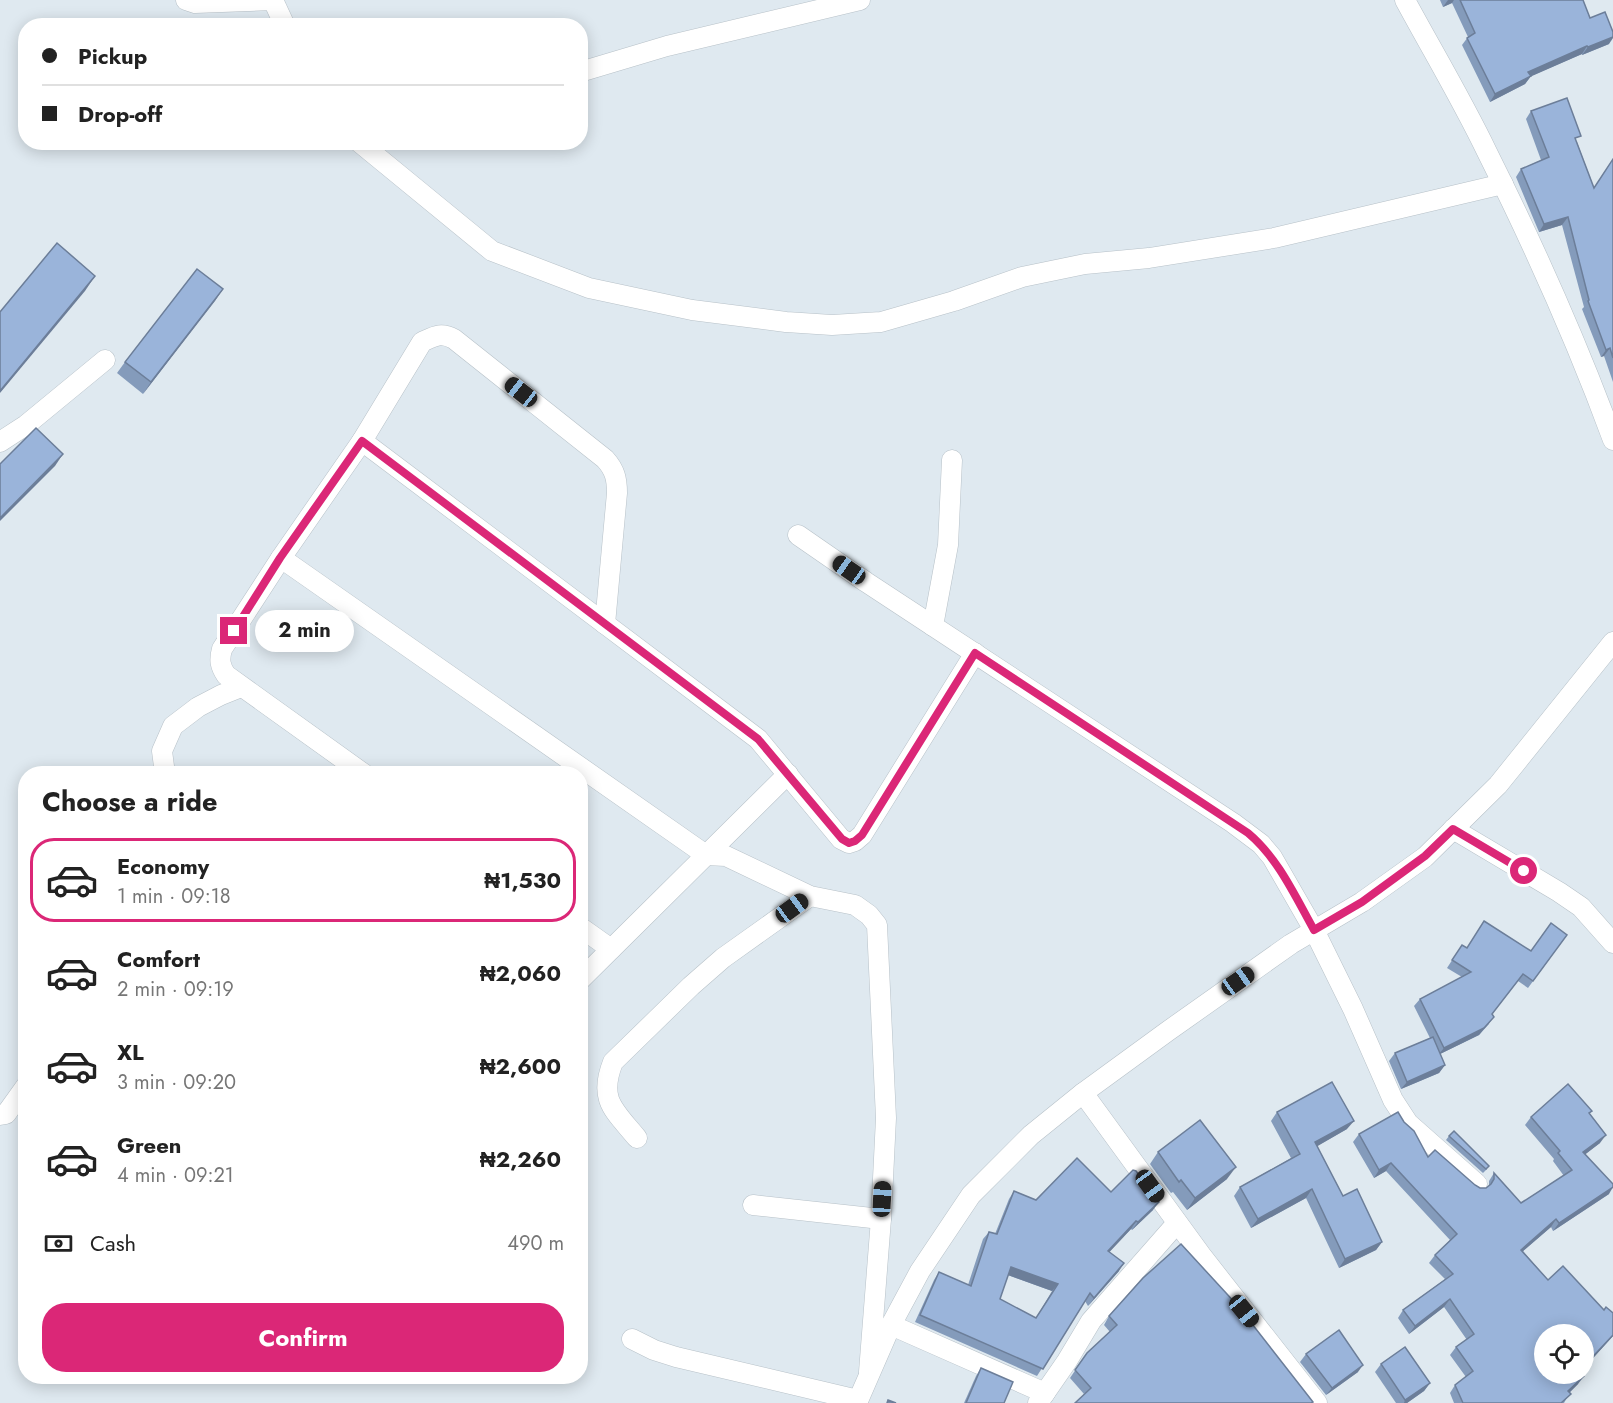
<!DOCTYPE html>
<html lang="en">
<head>
<meta charset="utf-8">
<style>
	body { margin:0; font-family:Jost,sans-serif; background:#f2f2f2; color:#222; height:100vh; display:flex; flex-direction:column; font-size:22px; white-space:nowrap }
	* { box-sizing:border-box; margin:0 }
	p { font-size:20px; color:#767676 }
	.icon { flex:none; width:33px; height:33px; fill:none; stroke:currentColor; stroke-width:2; stroke-linecap:round; stroke-linejoin:round }
	.map { position:relative; flex:1; overflow:hidden }
	.drawer { position:absolute; left:18px; top:766px; width:570px; height:618px; display:flex; flex-direction:column; background:#fff; border-radius:24px; box-shadow:0 3px 15px #0003 }
	.drawer>* { flex:none }
	.top-card { position:absolute; left:18px; top:18px; width:570px; height:132px; border-radius:24px; box-shadow:0 3px 15px #0003; display:grid; align-content:center; height:132px; padding:0 24px; background:#fff }
	.controls { position:absolute; left:1534px; top:1324px; display:grid; gap:12px }
	.controls a { display:grid; place-items:center; width:60px; height:60px; border-radius:50%; background:#fff; box-shadow:0 3px 15px #0003; font-size:30px }
	.end { position:absolute; width:27px; height:27px; margin:-14px; border:8px solid #db2777; background:#fff; box-shadow:0 0 0 3px #fff }
	.from { border-radius:50% }
	.bubble { position:absolute; height:42px; border-radius:21px; background:#fff; box-shadow:0 3px 15px #0003; font-size:20px; font-weight:700; line-height:42px; text-align:center }
	.car { position:absolute; width:18px; height:36px; margin:-18px -9px; border-radius:8px; box-shadow:0 0 4px 2px #0007; background:linear-gradient(#222 24%,#8ab4d8 0 40%,#222 0 76%,#8ab4d8 0 86%,#222 0) }
	.top-card b { display:flex; align-items:center; gap:21px; height:57px; font-size:22px }
	.top-card b+b { border-top:2px solid #e0e0e0 }
	.top-card i { width:15px; height:15px; background:#222 }
	ul { padding:0; list-style:none }
	li { display:flex; align-items:center; gap:18px; height:84px; margin:0 12px 9px; padding:0 12px; border:3px solid transparent; border-radius:24px }
	li div { flex:1 }
	li b { display:block; font-size:22px }
	li em { font-style:normal; font-weight:700 }
	li.selected { border-color:#db2777 }
	li>.icon { width:54px; height:54px; stroke-width:1.5 }
	h2 { padding:0 24px; font-size:27px; line-height:72px }
	.pay { display:flex; align-items:center; gap:15px; height:66px; padding:0 24px; font-size:22px }
	.pay p { margin-inline-start:auto }
	.cta { display:flex; gap:12px; margin-top:auto; padding:12px 24px }
	.cta a { flex:1; height:69px; border-radius:24px; background:#db2777; color:#fff; font-size:24px; font-weight:700; line-height:69px; text-align:center }
	.map>svg:first-child { display:block }
</style>
</head>
<body>
<div class="map">
<svg width="1613" height="1403" viewBox="0 0 1613 1403">
	<rect width="100%" height="100%" fill="#dfe9f0"/>
	<g fill="none" stroke-linecap="round" stroke-linejoin="round">
		<defs>
			<g id="minor">
				<polyline points="186,0 195,3 273,0"/>
				<polyline points="273,0 285,26"/>
				<path d="M1405,0c27,50 57,100 82,152 47,94 90,190 126,288"/>
				<polyline points="580,72 667,46 860,0"/>
				<polyline points="359,142 492,251 589,288 692,310 786,322 832,325 881,322 954,301 1022,277 1085,264 1149,258 1274,238 1503,184"/>
				<polyline points="362,441 758,739 841,839 849,843 855,841 862,835 975,653"/>
				<polyline points="0,442 26,425 105,360"/>
				<polyline points="798,535 866,582 1233,823 1261,844 1272,857 1314,930 1353,1009 1393,1100 1408,1123 1477,1184"/>
				<polyline points="281,558 706,855 726,856 810,896 855,905 869,915 877,925 886,1118 881,1219 869,1372"/>
				<polyline points="933,626 948,545 952,460"/>
				<polyline points="165,774 162,751 173,726 198,707 221,695 241,687"/>
				<path d="M364,774l-138,-99c-6,-9 -7,-15 -4,-26l59,-91 81,-117 60,-99c13,-6 19,-10 32,-3l151,120c10,11 12,20 12,34l-12,131"/>
				<polyline points="1453,829 1559,892 1581,907 1613,943"/>
				<polyline points="580,927 611,949"/>
				<polyline points="580,980 788,774"/>
				<polyline points="1083,1093 1201,1255 1317,1403"/>
				<polyline points="0,1115 6,1114 26,1086"/>
				<path d="M637,1138c-23,-28 -39,-38 -24,-76l78,-76 32,-28 87,-62"/>
				<polyline points="753,1205 881,1219"/>
				<polyline points="891,1325 1045,1393"/>
				<polyline points="632,1339 654,1350 676,1357 858,1400"/>
				<polyline points="857,1403 891,1325 920,1271 971,1195 1031,1135 1083,1093 1168,1031 1291,944 1362,902 1425,857 1498,785 1613,642"/>
				<polyline points="1038,1403 1067,1361 1091,1321 1177,1223"/>
			</g>
		</defs>
		<use href="#minor" stroke="#b7c1c8" stroke-width="21"/>
		<use href="#minor" stroke="#fff" stroke-width="20"/>
	</g>
	<g fill="#849bbb" fill-rule="evenodd">
		<polygon points="1440,0 1583,0 1590,18 1609,44 1582,55 1582,54 1531,76 1525,84 1490,102 1462,45 1468,37 1452,3 1443,7"/>
		<polygon points="1531,111 1577,142 1594,188 1613,159 1613,382 1604,356 1601,357 1582,309 1584,307 1562,225 1539,232 1516,177 1521,169 1541,160 1526,119"/>
		<polygon points="223,289 143,394 117,373 125,362"/>
		<polygon points="1567,935 1528,988 1518,981 1492,1014 1489,1024 1479,1035 1440,1054 1445,1065 1439,1073 1401,1089 1389,1061 1395,1053 1430,1038 1414,1006 1420,999 1462,977 1447,968 1462,945 1467,948 1531,951"/>
		<polygon points="1592,1111 1589,1114 1600,1143 1585,1154 1609,1194 1553,1231 1551,1227 1523,1251 1548,1280 1604,1310 1613,1313 1613,1336 1584,1368 1584,1335 1578,1384 1570,1392 1564,1403 1454,1403 1450,1393 1455,1385 1466,1377 1450,1355 1456,1347 1467,1340 1444,1307 1409,1334 1398,1318 1403,1310 1445,1279 1429,1263 1435,1255 1450,1240 1386,1171 1374,1178 1353,1142 1359,1134 1428,1157 1480,1188 1486,1188 1489,1186 1489,1181 1494,1173 1521,1203 1564,1176 1553,1161 1554,1159 1525,1125 1531,1117"/>
		<polygon points="1277,1112 1347,1129 1317,1146 1343,1196 1382,1242 1376,1250 1339,1268 1306,1198 1251,1228 1234,1196 1240,1187 1291,1158 1271,1121"/>
		<polygon points="1449,1136 1487,1169 1483,1173 1446,1140"/>
		<polygon points="1158,1152 1227,1179 1187,1210 1173,1192 1171,1193 1150,1164"/>
		<path d="M1014,1191l22,9 75,-8 42,18 -21,20 -1,-1 -22,23 10,19 -31,35 -3,-5 -48,75 -122,-54 19,-42 5,-8 29,13 15,-46 6,-7 6,2 14,-35zM1008,1275l44,16 -16,27 -36,-19z"/>
		<polygon points="1238,1306 1084,1394 1070,1378 1087,1353 1110,1332 1104,1325 1109,1316"/>
		<polygon points="1306,1354 1358,1372 1326,1395 1300,1362"/>
		<polygon points="1381,1364 1430,1383 1424,1391 1407,1403 1396,1403 1375,1372"/>
		<polygon points="981,1368 1004,1403 964,1403 976,1376"/>
	</g>
	<g fill="#6c7e99">
		<polygon points="1448,0 1454,0 1452,3 1443,7"/>
		<polygon points="1613,37 1613,38 1609,44 1582,55 1588,47"/>
		<polygon points="1587,46 1582,54 1523,80 1528,72"/>
		<polygon points="1531,76 1525,84 1490,102 1495,94"/>
		<polygon points="1568,217 1562,225 1539,232 1544,224"/>
		<polygon points="95,276 85,291 0,393 0,391"/>
		<polygon points="223,289 215,301 143,394 151,382"/>
		<polygon points="1610,348 1604,356 1601,357 1606,350"/>
		<polygon points="63,454 55,466 0,521 0,518"/>
		<polygon points="1494,1017 1479,1035 1438,1055 1444,1048"/>
		<polygon points="1445,1065 1439,1073 1401,1089 1407,1082"/>
		<polygon points="1354,1121 1347,1129 1309,1151 1315,1142"/>
		<polygon points="1606,1135 1600,1143 1578,1160 1583,1152"/>
		<polygon points="1391,1163 1386,1171 1374,1178 1379,1170"/>
		<polygon points="1236,1167 1227,1179 1187,1210 1195,1198"/>
		<polygon points="1613,1187 1609,1194 1553,1231 1559,1223"/>
		<polygon points="1312,1189 1306,1198 1251,1228 1258,1219"/>
		<polygon points="1159,1202 1153,1210 1132,1230 1138,1222"/>
		<polygon points="1556,1219 1551,1227 1515,1258 1521,1250"/>
		<polygon points="1136,1221 1131,1229 1103,1259 1108,1251"/>
		<polygon points="1382,1242 1376,1250 1339,1268 1345,1259"/>
		<polygon points="1124,1263 1119,1271 1088,1306 1094,1298"/>
		<polygon points="1011,1267 1058,1284 1052,1291 1005,1274"/>
		<polygon points="1450,1299 1444,1307 1409,1334 1415,1326"/>
		<polygon points="1613,1335 1613,1336 1584,1368 1584,1366"/>
		<polygon points="1363,1365 1358,1372 1326,1395 1332,1388"/>
		<polygon points="1584,1376 1578,1384 1563,1399 1568,1391"/>
		<polygon points="1430,1383 1424,1391 1407,1403 1404,1403 1405,1400"/>
	</g>
	<g fill="#9ab4da" stroke="#6c7e99" stroke-width="1.5" fill-rule="evenodd">
		<polygon points="1460,0 1583,0 1590,18 1605,12 1613,32 1613,37 1588,47 1587,46 1528,72 1531,76 1495,94 1467,38 1475,33"/>
		<polygon points="1567,98 1581,136 1575,138 1594,188 1613,159 1613,358 1610,348 1606,350 1588,301 1589,300 1568,217 1544,224 1521,169 1549,157 1531,111"/>
		<polygon points="57,243 95,276 0,391 0,312"/>
		<polygon points="197,269 223,289 151,382 125,362"/>
		<polygon points="36,428 63,454 0,518 0,464"/>
		<polygon points="1484,921 1531,951 1551,923 1567,935 1533,981 1523,974 1492,1014 1494,1017 1484,1028 1444,1048 1420,999 1471,972 1452,960 1462,945 1467,948"/>
		<polygon points="1433,1037 1445,1065 1407,1082 1395,1053"/>
		<polygon points="1332,1082 1354,1121 1315,1142 1343,1196 1357,1189 1382,1242 1345,1259 1312,1189 1258,1219 1240,1187 1300,1154 1277,1112"/>
		<polygon points="1568,1084 1592,1111 1589,1113 1606,1135 1583,1152 1613,1184 1613,1187 1559,1223 1556,1219 1521,1250 1548,1280 1563,1266 1604,1310 1606,1307 1613,1313 1613,1335 1584,1366 1584,1335 1545,1335 1545,1374 1582,1374 1584,1376 1568,1391 1571,1394 1561,1403 1463,1403 1455,1385 1473,1371 1456,1347 1474,1334 1450,1299 1415,1326 1403,1310 1453,1274 1435,1255 1457,1234 1391,1163 1379,1170 1359,1134 1398,1112 1404,1122 1414,1131 1428,1157 1435,1150 1475,1185 1480,1188 1486,1188 1491,1184 1494,1179 1494,1173 1521,1203 1572,1170 1558,1153 1560,1151 1531,1117"/>
		<polygon points="1200,1120 1236,1167 1195,1198 1181,1180 1179,1182 1158,1152"/>
		<polygon points="1454,1131 1489,1166 1486,1169 1449,1136"/>
		<path d="M1077,1158l34,34 22,-22 3,1 23,31 -21,20 -2,-1 -28,30 16,12 -30,35 -4,-5 -47,76 -123,-54 19,-43 32,14 18,-54 8,2 17,-43 22,9zM1011,1267l47,17 -22,34 -36,-19z"/>
		<polygon points="1181,1244 1238,1306 1313,1402 1311,1403 1075,1403 1091,1388 1075,1370 1087,1353 1117,1325 1109,1316 1143,1278"/>
		<polygon points="1339,1330 1363,1365 1332,1388 1306,1354"/>
		<polygon points="1405,1347 1430,1383 1405,1400 1381,1364"/>
		<polygon points="981,1368 1013,1382 1004,1403 966,1403"/>
		<polygon points="888,1400 896,1403 887,1403"/>
	</g>
	<g fill="none" stroke-linecap="round" stroke-linejoin="round">
		<path stroke="#db2777" stroke-width="8" d="M234,631l46,-73 82,-117 396,298 84,100 7,4 6,-2 7,-6 113,-182 273,180c30,25 47,63 66,97l48,-28 63,-46 28,-27 71,42"/>
	</g>
</svg>
<div class="controls">
<a><svg class="icon" aria-label="locate" viewBox="0 0 24 24"><circle cx="12" cy="12" r="6"/><path d="M12 2v4M12 18v4M2 12h4M18 12h4"/></svg></a>
</div>
<i class="end from" style="left:1524px;top:871px"></i>
<i class="end" style="left:234px;top:631px"></i>
<div class="bubble" style="left:255px;top:610px;width:99px">2 min</div>
<i class="car" style="left:521px;top:392px;rotate:308deg"></i>
<i class="car" style="left:849px;top:570px;rotate:305deg"></i>
<i class="car" style="left:792px;top:908px;rotate:54deg"></i>
<i class="car" style="left:1238px;top:981px;rotate:55deg"></i>
<i class="car" style="left:1150px;top:1186px;rotate:144deg"></i>
<i class="car" style="left:882px;top:1199px;rotate:3deg"></i>
<i class="car" style="left:1244px;top:1311px;rotate:141deg"></i>
<div class="top-card">
<b><i class="from"></i>Pickup</b>
<b><i></i>Drop-off</b>
</div>
<section class="drawer">
<h2>Choose a ride</h2>
<ul>
<li class="selected"><svg class="icon" aria-label="car" viewBox="0 0 24 24"><path d="M5 17H2v-5l4-1 3-4h7l3 4 3 1v5h-3M9 17h6M6 11h13"/><circle cx="7" cy="17" r="2"/><circle cx="17" cy="17" r="2"/></svg><div><b>Economy</b><p>1 min · 09:18</p></div><em>₦1,530</em></li>
<li><svg class="icon" aria-label="car" viewBox="0 0 24 24"><path d="M5 17H2v-5l4-1 3-4h7l3 4 3 1v5h-3M9 17h6M6 11h13"/><circle cx="7" cy="17" r="2"/><circle cx="17" cy="17" r="2"/></svg><div><b>Comfort</b><p>2 min · 09:19</p></div><em>₦2,060</em></li>
<li><svg class="icon" aria-label="car" viewBox="0 0 24 24"><path d="M5 17H2v-5l4-1 3-4h7l3 4 3 1v5h-3M9 17h6M6 11h13"/><circle cx="7" cy="17" r="2"/><circle cx="17" cy="17" r="2"/></svg><div><b>XL</b><p>3 min · 09:20</p></div><em>₦2,600</em></li>
<li><svg class="icon" aria-label="car" viewBox="0 0 24 24"><path d="M5 17H2v-5l4-1 3-4h7l3 4 3 1v5h-3M9 17h6M6 11h13"/><circle cx="7" cy="17" r="2"/><circle cx="17" cy="17" r="2"/></svg><div><b>Green</b><p>4 min · 09:21</p></div><em>₦2,260</em></li>
</ul>
<div class="pay"><svg class="icon" aria-label="cash" viewBox="0 0 24 24"><path d="M3 7h18v10H3z"/><circle cx="12" cy="12" r="2"/></svg>Cash<p>490 m</p></div>
<div class="cta"><a>Confirm</a></div>
</section>
</div>
</body>
</html>
